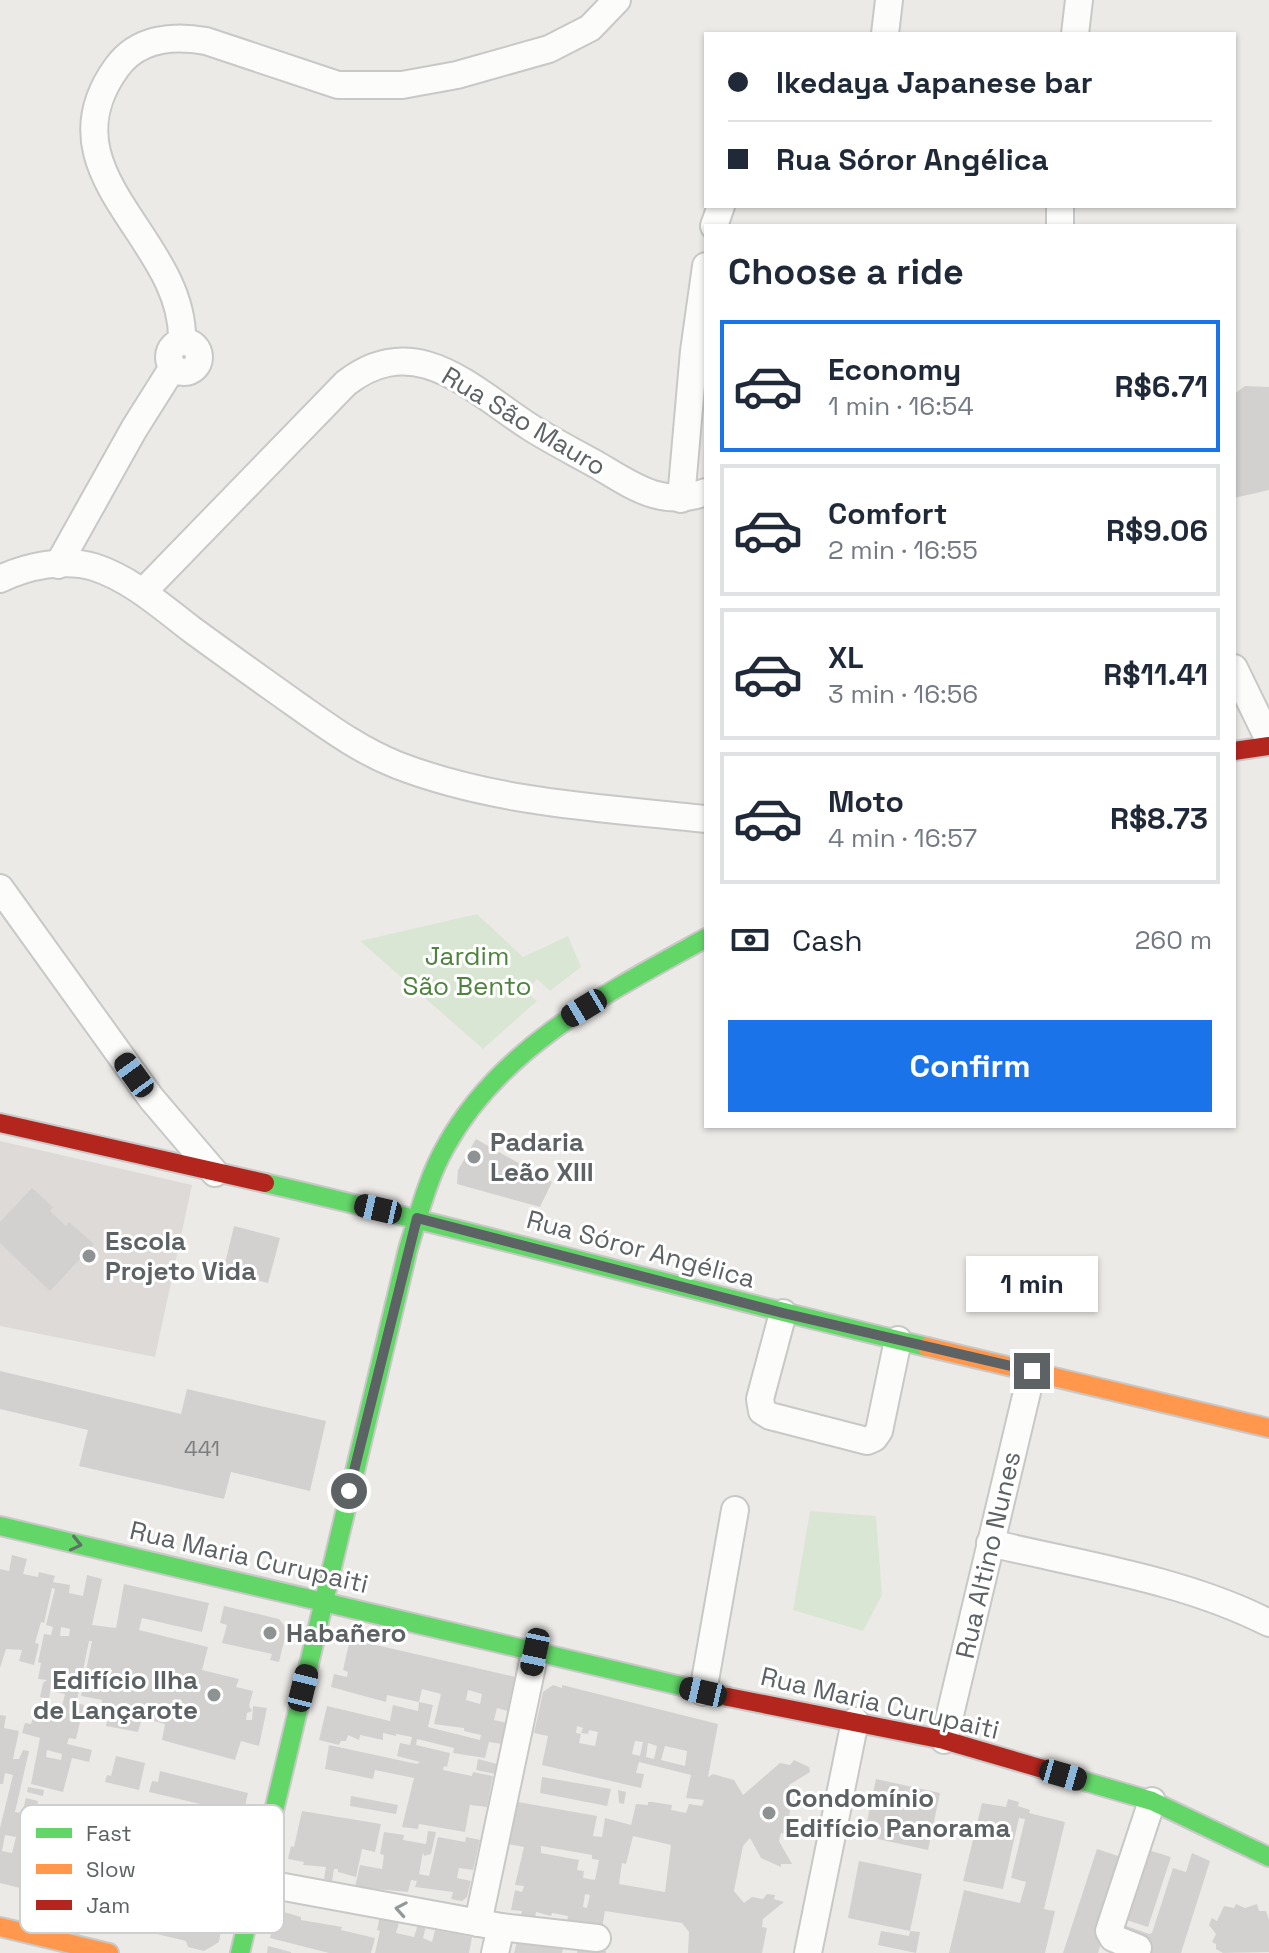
<!DOCTYPE html>
<html lang="en">
<head>
<meta charset="utf-8">
<style>
	body { margin:0; font-family:"Space Grotesk",sans-serif; background:#f2f2f3; color:#1f2937; height:100vh; display:flex; flex-direction:column; font-size:30px; white-space:nowrap }
	* { box-sizing:border-box; margin:0 }
	p { font-size:26px; color:#747a83 }
	.icon { flex:none; width:44px; height:44px; fill:none; stroke:currentColor; stroke-width:2; stroke-linecap:round; stroke-linejoin:round }
	.map { position:relative; flex:1; overflow:hidden }
	.drawer { position:absolute; left:704px; top:224px; width:532px; height:904px; display:flex; flex-direction:column; background:#fff; border-radius:0px; box-shadow:0 2px 6px #0004 }
	.drawer>* { flex:none }
	.hud { position:absolute; left:704px; top:32px; width:532px; height:176px; border-radius:0px; box-shadow:0 2px 6px #0004; display:grid; align-content:center; height:176px; padding:0 24px; background:#fff }
	.end { position:absolute; width:36px; height:36px; margin:-18px; border:10px solid #5d6264; background:#fff; box-shadow:0 0 0 4px #fff }
	.from { border-radius:50% }
	.bubble { position:absolute; height:56px; border-radius:0px; background:#fff; box-shadow:0 2px 6px #0004; font-size:26px; font-weight:600; line-height:56px; text-align:center }
	.car { position:absolute; width:24px; height:48px; margin:-24px -12px; border-radius:10px; box-shadow:0 0 6px 2px #0007; background:linear-gradient(#222 24%,#8ab4d8 0 40%,#222 0 76%,#8ab4d8 0 86%,#222 0) }
	.hud b { display:flex; align-items:center; gap:28px; height:76px; font-size:30px }
	.hud b+b { border-top:2px solid #e0e1e3 }
	.hud i { width:20px; height:20px; background:#1f2937 }
	ul { padding:0; list-style:none }
	li { display:flex; align-items:center; gap:24px; height:132px; margin:0 16px 12px; padding:0 8px; border:4px solid #e0e1e3; border-radius:0px }
	li div { flex:1 }
	li b { display:block; font-size:30px }
	li em { font-style:normal; font-weight:600 }
	li.active { border-color:#1a73e8 }
	li>.icon { width:72px; height:72px; stroke-width:1.5 }
	h2 { padding:0 24px; font-size:36px; line-height:96px }
	.pay { display:flex; align-items:center; gap:20px; height:88px; padding:0 24px; font-size:30px }
	.pay p { margin-inline-start:auto }
	.cta { display:flex; gap:16px; margin-top:auto; padding:16px 24px }
	.cta a { flex:1; height:92px; border-radius:0px; background:#1a73e8; color:#fff; font-size:32px; font-weight:600; line-height:92px; text-align:center }
	.map>svg:first-child { display:block }
</style>
</head>
<body>
<div class="map">
<svg width="1269" height="1953" viewBox="0 0 1269 1953">
	<rect width="100%" height="100%" fill="#eceae7"/>
	<polygon fill="#dedad7" points="0,1141 192,1185 155,1357 0,1326"/>
	<g fill="#dae6d4">
		<polygon points="477,914 523,957 568,936 581,967 550,991 537,979 526,992 537,1001 483,1049 360,941"/>
		<polygon points="810,1511 876,1516 882,1595 863,1631 793,1610"/>
	</g>
	<g fill="#d3d1d0" fill-rule="evenodd">
		<polygon points="1245,386 1269,387 1269,490 1234,498 1234,394"/>
		<polygon points="476,1139 552,1182 540,1207 457,1184 458,1170"/>
		<polygon points="32,1188 53,1207 50,1211 66,1226 69,1222 94,1244 50,1291 0,1243 0,1222"/>
		<polygon points="234,1226 280,1238 268,1283 223,1272"/>
		<polygon points="0,1371 181,1414 187,1389 326,1421 310,1491 231,1472 224,1499 79,1466 88,1430 0,1409"/>
		<path d="M12,1555l15,4 -4,15 15,3 1,-5 16,4 -2,6 17,3 -1,8 14,3 4,-21 15,4 -10,46 24,3 8,-44 85,19 -7,29 -60,-14 -3,12 69,17 -6,23 37,9 -3,8 17,4 -4,15 3,5 -5,2 -1,7h6l1,-14 14,2 -8,38 -18,-5 -6,19 -73,-20 3,-16 -23,-6 -4,14 -32,-6 3,-15 -8,-2 1,-9 -21,-4 11,-55h-3l-12,59 -5,-1 -3,14 5,1 2,-11 8,2 -8,34 -7,-1 -2,6 25,6 -3,12 -17,-4 -9,34 -32,-8 9,-46 -18,-5 3,-10 6,1 2,-6 11,3 3,-15 12,3 -4,13h3l7,-28 -9,-2v-14l-4,-1 -3,22 -9,-2 3,-14 4,-3 -9,-1 3,-16 -3,-1 6,-28 7,1 2,-8 -7,-2 9,-36 -3,-1 -8,35 -3,-1 -6,21 4,1 -5,21 -15,-4 3,-11 -16,-1 -6,19v-99l9,2zM61,1627l9,2 -1,7h-9zM47,1750l15,4 -1,6 -15,-3z"/>
		<polygon points="224,1606 279,1619 287,1629 279,1662 270,1660 272,1654 222,1643 227,1625 220,1623"/>
		<path d="M350,1639l166,38 -8,34 -11,-3 -3,12 13,3 -5,21 -13,-2 -4,16 -32,-5 1,-5 -37,-9 -1,6 34,8 -3,14 -3,-1 -1,4 29,6 1,-4 20,4 -6,31 -17,-2 -5,27 -46,-8 -1,5 -16,-2 12,-49 -39,-8 -2,9 -48,-10 4,-24 88,19 3,-2 -23,-6 3,-13 10,2 2,-8 -16,-3v2l-13,-3v7l-23,-5 -1,5 -11,-5 -2,6h-5l-2,4 -20,-5 8,-34 63,15 3,-16 25,6 1,-9 14,3 -5,22 52,13 1,-5 -17,-4v-3l-30,-4 7,-30 -19,-5 -3,13 -32,-7 -1,7 -55,-15 3,-13 13,3 1,-5 -5,-2zM468,1690l14,4 -2,10 -14,-4z"/>
		<path d="M553,1685l9,3v-3l156,39 -10,53 5,-3 21,6 9,15 37,-32 10,2 4,-5 15,7 1,5 -21,13 -1,8 5,1 -7,40 -5,-1 -2,8 13,23h-11v3l-20,-9 -11,-20 -7,8 -9,45 10,12 8,-6 11,2 4,-5 8,1 -1,4 10,3 -21,17 -1,8 5,1 -5,25h-74l1,-21 -7,-9 -77,-12 -3,17 -35,-6 1,-6 -16,-3 -1,3 -15,-4 -1,6 -14,-3 1,-4 -11,-1 4,-20 7,2 2,-6 -9,-1 9,-38 -16,-3 10,-42 79,14 -4,20 9,1 3,-19 26,7 5,-21 12,1v-3h4l20,3 -1,5 15,3 3,-9 13,2 2,-6 -18,-2 5,-23 -52,-13 -3,11 8,1 -3,14 -99,-23 6,-29 -14,-3 9,-41zM577,1726l6,2 -2,5 7,1 1,-4 9,2 -3,14 -16,-3 2,-9 -5,-1zM635,1741l8,1 -3,14 -8,-2zM648,1743l9,3 -3,13 -8,-2zM665,1746l22,5 -2,15 -24,-6zM633,1836l38,9 -6,47 -46,-8 3,-21 4,1zM541,1846l51,9v4l7,1 -4,20 -12,-2 1,-7 -7,-1 2,-10 -38,-7zM585,1894l5,1 -3,13 -4,-1z"/>
		<path d="M0,1715l6,1 -2,12 15,3 -6,28h6l4,-9 6,1 -14,61 7,1 4,-15 12,3 -4,20 7,2 4,-19 11,3 -20,85 -36,-9v-55l13,-53 -8,-2 -2,11h-3zM5,1835l11,2 -4,16 -10,-2zM25,1848l10,2 -3,10 -9,-2z"/>
		<polygon points="116,1756 145,1763 139,1790 105,1782 107,1775 111,1776"/>
		<polygon points="478,1759 497,1764 495,1774 476,1770"/>
		<polygon points="160,1771 248,1793 243,1814 149,1792 152,1781 158,1782"/>
		<polygon points="542,1777 611,1789 607,1806 540,1793"/>
		<polygon points="876,1779 940,1793 928,1850 864,1836"/>
		<polygon points="28,1787 44,1790 43,1796 27,1792"/>
		<polygon points="618,1790 626,1792 624,1804 619,1803"/>
		<polygon points="351,1796 398,1805 396,1814 350,1806"/>
		<polygon points="1008,1799 1019,1802 1018,1806 1030,1810 1029,1813 1065,1822 1044,1909 1055,1911 1045,1953 949,1953 964,1890 1020,1903 1026,1882 1011,1878 1025,1819 1019,1818 1003,1889 963,1881 982,1803 1006,1807"/>
		<polygon points="302,1811 381,1824 375,1852 362,1849 356,1877 338,1872 338,1869 334,1869 332,1881 324,1879 326,1867 303,1865 304,1862 288,1859 291,1846 294,1847"/>
		<polygon points="428,1831 436,1832 431,1854 424,1856 423,1852 419,1874 429,1876 438,1837 465,1842 466,1837 480,1840 473,1870 459,1868 457,1878 471,1881 467,1897 462,1901 451,1899 453,1892 415,1887 417,1881 411,1880 408,1892 355,1887 360,1865 382,1869 384,1855 380,1854 384,1832 404,1835 403,1840 426,1844"/>
		<polygon points="1142,1848 1171,1857 1148,1927 1120,1918"/>
		<polygon points="1097,1849 1124,1858 1110,1914 1098,1953 1063,1953"/>
		<polygon points="1192,1853 1210,1861 1181,1953 1148,1953 1118,1933 1121,1924 1149,1934 1152,1933 1173,1868 1186,1872"/>
		<polygon points="859,1861 922,1874 910,1931 848,1918"/>
		<path d="M115,1887l107,25 -5,17 4,1 -2,12 -15,9 -16,-4 -2,-6 -79,-19 6,-22 6,2 1,-5 -7,-1zM142,1906l12,2 -2,7 -12,-3zM176,1913l16,4 -2,7 -16,-5z"/>
		<polygon points="1236,1904 1245,1908 1257,1904 1259,1911 1266,1911 1269,1920 1269,1952 1223,1953 1216,1949 1216,1944 1212,1942 1216,1934 1209,1925 1212,1918 1217,1921 1224,1906 1234,1908"/>
		<polygon points="277,1910 301,1917 301,1920 342,1927 341,1930 375,1938 371,1953 329,1953 270,1938"/>
		<polygon points="380,1916 400,1919 396,1933 414,1937 419,1921 427,1922 423,1938 430,1941 432,1942 435,1930 472,1937 469,1953 375,1953 380,1931 377,1930"/>
		<polygon points="881,1931 909,1936 910,1931 920,1932 916,1953 878,1945"/>
		<polygon points="518,1938 564,1945 562,1953 514,1953"/>
		<polygon points="268,1946 291,1952 291,1953 267,1953"/>
		<polygon points="578,1947 606,1951 606,1953 577,1953"/>
	</g>
	<g fill="none" stroke-linecap="round" stroke-linejoin="round">
		<defs>
			<g id="street">
				<polyline points="885,34 889,0"/>
				<polyline points="1075,34 1079,0"/>
				<polyline points="714,226 721,206"/>
				<polyline points="1060,226 1060,206"/>
				<circle cx="184" cy="357" r="15"/>
				<path d="M182,342c4,-104 -143,-168 -65,-275 21,-29 56,-32 89,-26l132,44h64l55,-10 92,-26 41,-21 27,-28"/>
				<polyline points="681,499 694,351 706,266"/>
				<polyline points="58,565 134,429 173,367"/>
				<path d="M0,579c27,-13 65,-21 94,-12 37,12 67,39 97,62 34,25 68,49 103,74 33,23 65,47 103,62 98,38 205,43 309,54"/>
				<path d="M143,592l203,-209c70,-54 125,6 184,44 22,14 46,26 69,39 35,21 64,42 107,26"/>
				<polyline points="1234,668 1269,740"/>
				<polyline points="0,888 151,1098 215,1173"/>
				<polyline points="783,1313 760,1399 762,1411 770,1416 867,1441 874,1438 879,1431 898,1340"/>
				<path d="M990,1543c92,22 195,37 279,80"/>
				<polyline points="703,1692 735,1510"/>
				<polyline points="944,1740 1032,1371"/>
				<polyline points="257,1882 501,1927 597,1938"/>
				<polyline points="478,1923 535,1652"/>
				<polyline points="1138,1948 1113,1938 1109,1931 1152,1801"/>
				<polyline points="495,1953 501,1927"/>
				<polyline points="808,1953 855,1721"/>
			</g>
			<g id="fast">
				<path d="M265,1183c222,51 441,112 662,164"/>
				<polyline points="0,1526 728,1697"/>
				<polyline points="1053,1772 1152,1801 1269,1857"/>
				<path d="M240,1953l168,-704c11,-35 20,-72 38,-103 55,-100 164,-155 260,-208"/>
			</g>
			<g id="slow">
				<polyline points="927,1347 1269,1428"/>
				<polyline points="0,1927 109,1953"/>
			</g>
			<g id="jam">
				<polyline points="1234,751 1269,746"/>
				<polyline points="0,1123 265,1183"/>
				<polyline points="728,1697 944,1740 1053,1772"/>
			</g>
		</defs>
		<use href="#street" stroke="#c8c8c7" stroke-width="30"/>
		<use href="#fast" stroke="#c8c8c7" stroke-width="22"/>
		<use href="#slow" stroke="#c8c8c7" stroke-width="22"/>
		<use href="#jam" stroke="#c8c8c7" stroke-width="22"/>
		<use href="#street" stroke="#fcfcfb" stroke-width="26"/>
		<use href="#fast" stroke="#63d668" stroke-width="18"/>
		<use href="#slow" stroke="#ff974d" stroke-width="18"/>
		<use href="#jam" stroke="#b3261e" stroke-width="18"/>
	</g>
	<defs><path id="oneway-chevron" d="M-2-3.5L2.5 0L-2 3.5" fill="none" stroke-width="1.6" stroke-linecap="round" stroke-linejoin="round" transform="scale(2)"/></defs>
	<use stroke="#5e7365" href="#oneway-chevron" transform="translate(76 1544) rotate(13)"/>
	<use stroke="#959899" href="#oneway-chevron" transform="translate(401 1909) rotate(-170)"/>
	<g fill="none" stroke-linecap="round" stroke-linejoin="round">
		<polyline stroke="#5d6264" stroke-width="10" points="349,1491 417,1218 783,1313 1032,1371"/>
	</g>
	<g fill="#8f9292" stroke="#fff" stroke-width="3">
		<circle cx="474" cy="1157" r="8"/>
		<circle cx="89" cy="1256" r="8"/>
		<circle cx="270" cy="1633" r="8"/>
		<circle cx="214" cy="1695" r="8"/>
		<circle cx="769" cy="1813" r="8"/>
	</g>
	<g text-anchor="middle" stroke-width="6" stroke-linejoin="round" paint-order="stroke">
		<g font-size="22" fill="#7c7f80">
			<text x="202" y="1456">441</text>
		</g>
		<g font-size="26" fill="#5d6264" stroke="#fff">
			<text transform="translate(524 421) rotate(31)" y="9">Rua São Mauro</text>
			<text transform="translate(641 1249) rotate(15)" y="9">Rua Sóror Angélica</text>
			<text transform="translate(988 1555) rotate(-77)" y="9">Rua Altino Nunes</text>
			<text transform="translate(249 1557) rotate(13)" y="9">Rua Maria Curupaiti</text>
			<text transform="translate(880 1703) rotate(13)" y="9">Rua Maria Curupaiti</text>
		</g>
		<g font-size="26" fill="#4d833d" stroke="#fff">
			<text x="467" y="965">Jardim<tspan x="467" dy="30">São Bento</tspan></text>
		</g>
		<g font-size="26" font-weight="bold" fill="#5d6264" stroke="#fff" text-anchor="start">
			<text x="490" y="1151">Padaria<tspan x="490" dy="30">Leão XIII</tspan></text>
			<text x="105" y="1250">Escola<tspan x="105" dy="30">Projeto Vida</tspan></text>
			<text x="286" y="1642">Habañero</text>
			<text x="198" y="1689" text-anchor="end">Edifício Ilha<tspan x="198" dy="30">de Lançarote</tspan></text>
			<text x="785" y="1807">Condomínio<tspan x="785" dy="30">Edifício Panorama</tspan></text>
		</g>
	</g>
	<rect x="20" y="1805" width="264" height="128" rx="12" fill="#fff" stroke="#ced0d0" stroke-width="2"/>
	<rect x="36" y="1828" width="36" height="10" fill="#63d668"/>
	<rect x="36" y="1864" width="36" height="10" fill="#ff974d"/>
	<rect x="36" y="1900" width="36" height="10" fill="#b3261e"/>
	<g font-size="22" fill="#5d6264">
		<text x="86" y="1841">Fast</text>
		<text x="86" y="1877">Slow</text>
		<text x="86" y="1913">Jam</text>
	</g>
</svg>
<i class="end from" style="left:349px;top:1491px"></i>
<i class="end" style="left:1032px;top:1371px"></i>
<div class="bubble" style="left:966px;top:1256px;width:132px">1 min</div>
<i class="car" style="left:584px;top:1008px;rotate:239deg"></i>
<i class="car" style="left:134px;top:1075px;rotate:324deg"></i>
<i class="car" style="left:378px;top:1209px;rotate:283deg"></i>
<i class="car" style="left:535px;top:1652px;rotate:192deg"></i>
<i class="car" style="left:303px;top:1688px;rotate:14deg"></i>
<i class="car" style="left:703px;top:1692px;rotate:283deg"></i>
<i class="car" style="left:1063px;top:1775px;rotate:106deg"></i>
<div class="hud">
<b><i class="from"></i>Ikedaya Japanese bar</b>
<b><i></i>Rua Sóror Angélica</b>
</div>
<section class="drawer">
<h2>Choose a ride</h2>
<ul>
<li class="active"><svg class="icon" aria-label="car" viewBox="0 0 24 24"><path d="M5 17H2v-5l4-1 3-4h7l3 4 3 1v5h-3M9 17h6M6 11h13"/><circle cx="7" cy="17" r="2"/><circle cx="17" cy="17" r="2"/></svg><div><b>Economy</b><p>1 min · 16:54</p></div><em>R$6.71</em></li>
<li><svg class="icon" aria-label="car" viewBox="0 0 24 24"><path d="M5 17H2v-5l4-1 3-4h7l3 4 3 1v5h-3M9 17h6M6 11h13"/><circle cx="7" cy="17" r="2"/><circle cx="17" cy="17" r="2"/></svg><div><b>Comfort</b><p>2 min · 16:55</p></div><em>R$9.06</em></li>
<li><svg class="icon" aria-label="car" viewBox="0 0 24 24"><path d="M5 17H2v-5l4-1 3-4h7l3 4 3 1v5h-3M9 17h6M6 11h13"/><circle cx="7" cy="17" r="2"/><circle cx="17" cy="17" r="2"/></svg><div><b>XL</b><p>3 min · 16:56</p></div><em>R$11.41</em></li>
<li><svg class="icon" aria-label="car" viewBox="0 0 24 24"><path d="M5 17H2v-5l4-1 3-4h7l3 4 3 1v5h-3M9 17h6M6 11h13"/><circle cx="7" cy="17" r="2"/><circle cx="17" cy="17" r="2"/></svg><div><b>Moto</b><p>4 min · 16:57</p></div><em>R$8.73</em></li>
</ul>
<div class="pay"><svg class="icon" aria-label="cash" viewBox="0 0 24 24"><path d="M3 7h18v10H3z"/><circle cx="12" cy="12" r="2"/></svg>Cash<p>260 m</p></div>
<div class="cta"><a>Confirm</a></div>
</section>
</div>
</body>
</html>
